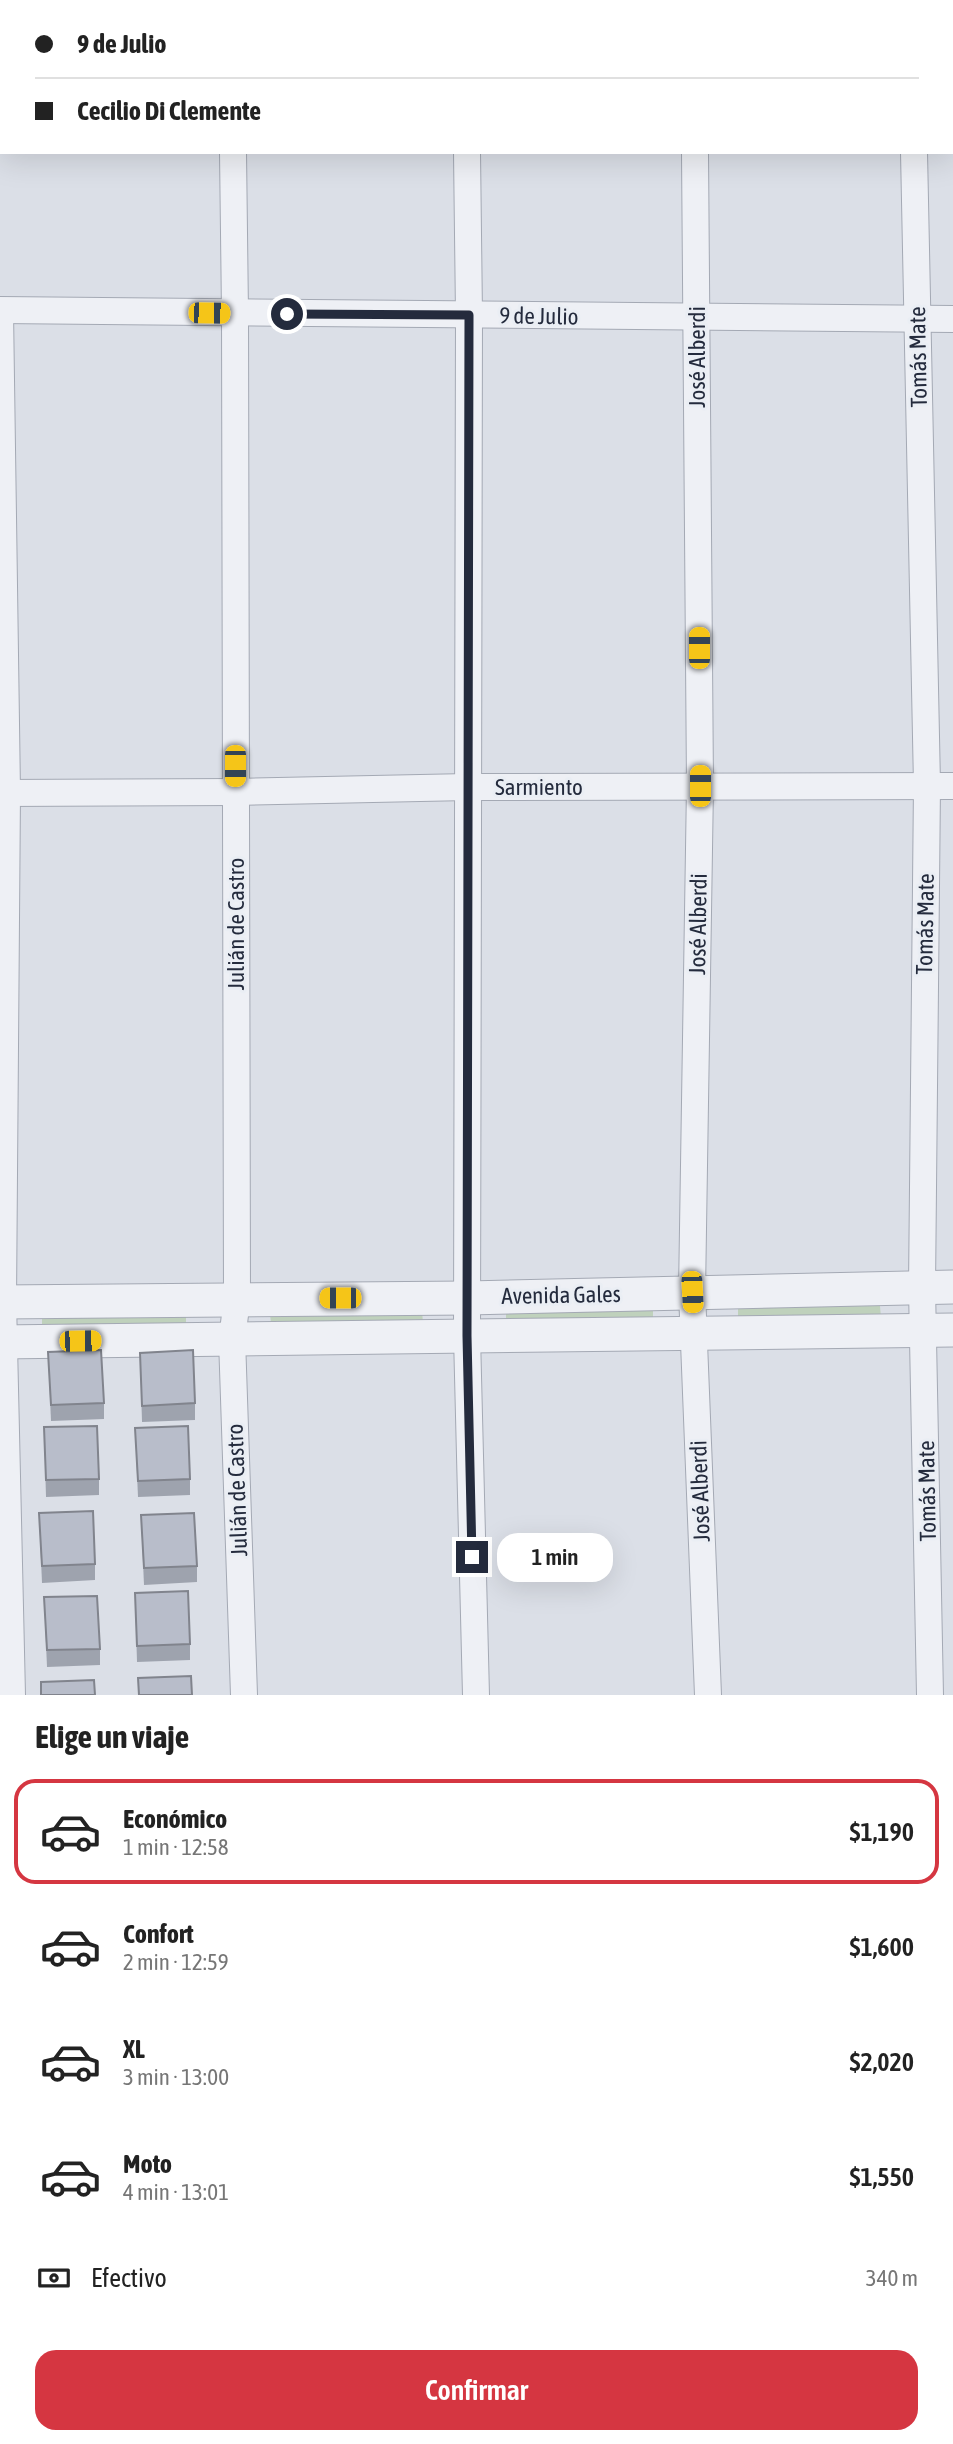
<!DOCTYPE html>
<html lang="es">
<head>
<meta charset="utf-8">
<style>
	body { margin:0; font-family:"Asap Condensed",sans-serif; background:#f6f6f6; color:#222; height:100vh; display:flex; flex-direction:column; font-size:26px; white-space:nowrap }
	* { box-sizing:border-box; margin:0 }
	p { font-size:23px; color:#767676 }
	.icon { flex:none; width:38px; height:38px; fill:none; stroke:currentColor; stroke-width:2; stroke-linecap:round; stroke-linejoin:round }
	.map { position:relative; height:1695px; overflow:hidden }
	.sheet { display:flex; flex-direction:column; background:#fff; flex:1 }
	.sheet>* { flex:none }
	.guide { position:absolute; left:0px; top:0px; width:954px; height:154px; box-shadow:0 7px 28px #0002; display:grid; align-content:center; height:154px; padding:0 35px; background:#fff }
	.end { position:absolute; width:32px; height:32px; margin:-16px; border:9px solid #242b3d; background:#fff; box-shadow:0 0 0 4px #fff }
	.from { border-radius:50% }
	.bubble { position:absolute; height:49px; border-radius:21px; background:#fff; box-shadow:0 7px 28px #0002; font-size:23px; font-weight:600; line-height:49px; text-align:center }
	.car { position:absolute; width:21px; height:42px; margin:-21px -10px; border-radius:9px; box-shadow:0 0 5px 2px #0007; background:linear-gradient(#f5c518 24%,#345 0 40%,#f5c518 0 76%,#345 0 86%,#f5c518 0) }
	.guide b { display:flex; align-items:center; gap:24px; height:66px; font-size:26px }
	.guide b+b { border-top:2px solid #e0e0e0 }
	.guide i { width:18px; height:18px; background:#222 }
	ul { padding:0; list-style:none }
	li { display:flex; align-items:center; gap:21px; height:105px; margin:0 14px 10px; padding:0 21px; border:4px solid transparent; border-radius:21px }
	li div { flex:1 }
	li b { display:block; font-size:26px }
	li em { font-style:normal; font-weight:600 }
	li.current { border-color:#d53641 }
	li>.icon { width:63px; height:63px; stroke-width:1.5 }
	h2 { padding:0 35px; font-size:32px; line-height:84px }
	.pay { display:flex; align-items:center; gap:18px; height:77px; padding:0 35px; font-size:26px }
	.pay p { margin-inline-start:auto }
	.action { display:flex; gap:14px; margin-top:auto; padding:14px 35px }
	.action a { flex:1; height:80px; border-radius:21px; background:#d53641; color:#fff; font-size:28px; font-weight:600; line-height:80px; text-align:center }
	.map>svg:first-child { display:block }
</style>
</head>
<body>
<div class="map">
<svg width="953" height="1695" viewBox="0 0 953 1695">
	<rect width="100%" height="100%" fill="#dbdfe7"/>
	<g fill="#bfd1bc">
		<polygon points="880,1306 881,1318 738,1318 738,1307"/>
		<polygon points="653,1310 653,1321 506,1324 506,1312"/>
		<polygon points="422,1311 423,1323 271,1324 270,1313"/>
		<polygon points="186,1314 186,1326 42,1328 42,1316"/>
	</g>
	<g fill="none" stroke-linecap="round" stroke-linejoin="round">
		<defs>
			<g id="minor">
				<polyline points="230,0 230,2"/>
				<polyline points="466,0 466,2"/>
				<polyline points="693,0 693,2"/>
				<polyline points="911,0 911,2"/>
				<polyline points="233,152 235,313 237,1299 232,1339 244,1695"/>
				<polyline points="467,152 469,315 467,1336 476,1695"/>
				<polyline points="695,152 700,786 692,1292 708,1695"/>
				<polyline points="914,152 927,785 922,1288 930,1695"/>
				<polyline points="0,310 953,319"/>
				<polyline points="0,311 7,792 3,1301 12,1695"/>
				<polyline points="0,793 235,792 468,787 953,786"/>
			</g>
			<g id="tertiary">
				<polyline points="0,1302 468,1298 953,1287"/>
				<polyline points="0,1342 953,1330"/>
			</g>
		</defs>
		<use href="#minor" stroke="#a4a9b4" stroke-width="28"/>
		<use href="#tertiary" stroke="#a4a9b4" stroke-width="35"/>
		<use href="#minor" stroke="#eef0f5" stroke-width="26"/>
		<use href="#tertiary" stroke="#eef0f5" stroke-width="33"/>
	</g>
	<g fill="#9ea3ae">
		<polygon points="48,1352 104,1403 104,1419 51,1421"/>
		<polygon points="140,1353 195,1403 195,1420 142,1422"/>
		<polygon points="44,1427 99,1479 99,1495 46,1497"/>
		<polygon points="135,1428 190,1479 190,1495 138,1497"/>
		<polygon points="39,1513 95,1564 95,1580 42,1583"/>
		<polygon points="141,1515 197,1566 197,1582 144,1585"/>
		<polygon points="135,1593 190,1644 190,1660 137,1662"/>
		<polygon points="44,1597 100,1649 100,1665 47,1667"/>
	</g>
	<g fill="#b8bdca" stroke="#81848d" stroke-width="2">
		<polygon points="101,1350 104,1403 51,1405 48,1352"/>
		<polygon points="193,1350 195,1403 142,1406 140,1353"/>
		<polygon points="97,1426 99,1479 46,1480 44,1427"/>
		<polygon points="188,1426 190,1479 138,1481 135,1428"/>
		<polygon points="93,1511 95,1564 42,1566 39,1513"/>
		<polygon points="194,1513 197,1566 144,1568 141,1515"/>
		<polygon points="188,1591 190,1644 137,1646 135,1593"/>
		<polygon points="97,1596 100,1649 47,1650 44,1597"/>
		<polygon points="191,1676 192,1695 139,1695 138,1678"/>
		<polygon points="94,1680 95,1695 41,1695 41,1682"/>
	</g>
	<g fill="none" stroke-linecap="round" stroke-linejoin="round">
		<polyline stroke="#242b3d" stroke-width="9" points="287,314 469,315 467,1336 472,1557"/>
	</g>
	<g text-anchor="middle" stroke-width="6" stroke-linejoin="round" paint-order="stroke">
		<g font-size="23" fill="#242b3d" stroke="#eaeef4">
			<text transform="translate(539 316) rotate(1)" y="8">9 de Julio</text>
			<text transform="translate(697 357) rotate(-90)" y="8">José Alberdi</text>
			<text transform="translate(918 357) rotate(-91)" y="8">Tomás Mate</text>
			<text x="539" y="795">Sarmiento</text>
			<text transform="translate(236 924) rotate(-90)" y="8">Julián de Castro</text>
			<text transform="translate(698 924) rotate(-89)" y="8">José Alberdi</text>
			<text transform="translate(925 924) rotate(-89)" y="8">Tomás Mate</text>
			<text transform="translate(561 1295) rotate(-1)" y="8">Avenida Gales</text>
			<text transform="translate(237 1490) rotate(-92)" y="8">Julián de Castro</text>
			<text transform="translate(700 1491) rotate(-92)" y="8">José Alberdi</text>
			<text transform="translate(927 1491) rotate(-91)" y="8">Tomás Mate</text>
		</g>
	</g>
</svg>
<i class="end from" style="left:287px;top:314px"></i>
<i class="end" style="left:472px;top:1557px"></i>
<div class="bubble" style="left:497px;top:1533px;width:116px">1 min</div>
<i class="car" style="left:209px;top:313px;rotate:91deg"></i>
<i class="car" style="left:699px;top:648px;rotate:0deg"></i>
<i class="car" style="left:235px;top:766px;rotate:180deg"></i>
<i class="car" style="left:700px;top:786px;rotate:0deg"></i>
<i class="car" style="left:692px;top:1292px;rotate:177deg"></i>
<i class="car" style="left:340px;top:1298px;rotate:270deg"></i>
<i class="car" style="left:80px;top:1341px;rotate:89deg"></i>
<div class="guide">
<b><i class="from"></i>9 de Julio</b>
<b><i></i>Cecilio Di Clemente</b>
</div>
</div>
<section class="sheet">
<h2>Elige un viaje</h2>
<ul>
<li class="current"><svg class="icon" aria-label="car" viewBox="0 0 24 24"><path d="M5 17H2v-5l4-1 3-4h7l3 4 3 1v5h-3M9 17h6M6 11h13"/><circle cx="7" cy="17" r="2"/><circle cx="17" cy="17" r="2"/></svg><div><b>Económico</b><p>1 min · 12:58</p></div><em>$1,190</em></li>
<li><svg class="icon" aria-label="car" viewBox="0 0 24 24"><path d="M5 17H2v-5l4-1 3-4h7l3 4 3 1v5h-3M9 17h6M6 11h13"/><circle cx="7" cy="17" r="2"/><circle cx="17" cy="17" r="2"/></svg><div><b>Confort</b><p>2 min · 12:59</p></div><em>$1,600</em></li>
<li><svg class="icon" aria-label="car" viewBox="0 0 24 24"><path d="M5 17H2v-5l4-1 3-4h7l3 4 3 1v5h-3M9 17h6M6 11h13"/><circle cx="7" cy="17" r="2"/><circle cx="17" cy="17" r="2"/></svg><div><b>XL</b><p>3 min · 13:00</p></div><em>$2,020</em></li>
<li><svg class="icon" aria-label="car" viewBox="0 0 24 24"><path d="M5 17H2v-5l4-1 3-4h7l3 4 3 1v5h-3M9 17h6M6 11h13"/><circle cx="7" cy="17" r="2"/><circle cx="17" cy="17" r="2"/></svg><div><b>Moto</b><p>4 min · 13:01</p></div><em>$1,550</em></li>
</ul>
<div class="pay"><svg class="icon" aria-label="cash" viewBox="0 0 24 24"><path d="M3 7h18v10H3z"/><circle cx="12" cy="12" r="2"/></svg>Efectivo<p>340 m</p></div>
<div class="action"><a>Confirmar</a></div>
</section>
</body>
</html>
